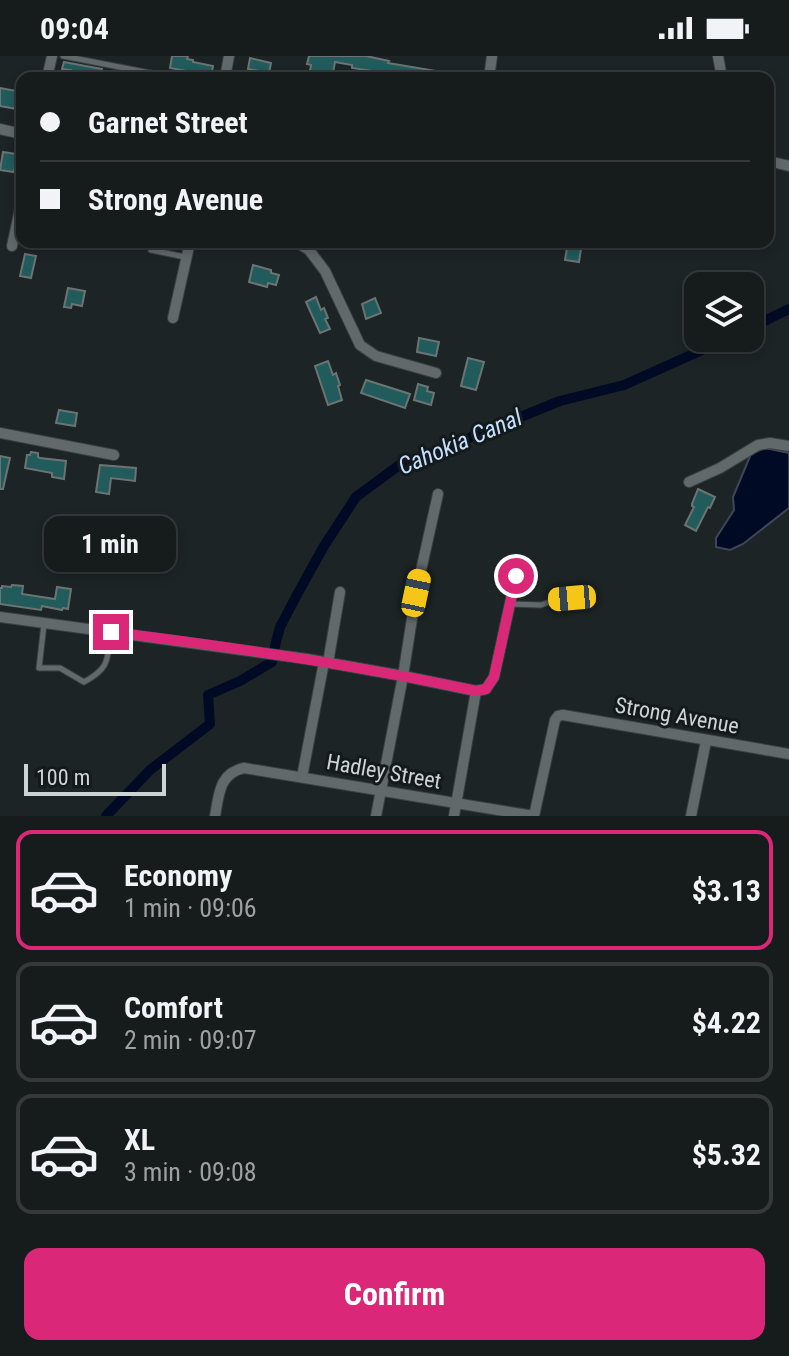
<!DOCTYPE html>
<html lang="en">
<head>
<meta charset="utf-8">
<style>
	body { margin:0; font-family:"Roboto Condensed",sans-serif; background:#232829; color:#f1f3f6; height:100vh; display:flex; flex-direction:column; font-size:30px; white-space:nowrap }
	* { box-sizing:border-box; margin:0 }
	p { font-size:26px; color:#9ea1a3 }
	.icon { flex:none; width:44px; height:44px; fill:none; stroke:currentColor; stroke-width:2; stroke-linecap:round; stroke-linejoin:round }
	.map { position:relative; height:760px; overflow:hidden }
	.details { display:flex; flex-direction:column; background:#161b1c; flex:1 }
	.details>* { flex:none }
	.guide { position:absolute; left:16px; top:16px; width:758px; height:176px; border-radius:16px; box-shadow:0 4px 12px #0003,0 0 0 2px #35393b; display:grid; align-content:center; height:176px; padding:0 24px; background:#161b1c }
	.controls { position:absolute; left:684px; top:216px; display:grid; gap:16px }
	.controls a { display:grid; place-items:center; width:80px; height:80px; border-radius:16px; background:#161b1c; box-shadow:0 4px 12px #0003,0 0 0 2px #35393b; font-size:40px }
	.scale { position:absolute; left:24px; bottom:20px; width:142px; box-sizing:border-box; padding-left:8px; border:4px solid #ced3d4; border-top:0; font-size:22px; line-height:28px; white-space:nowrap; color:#ced3d4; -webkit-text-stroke:6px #141a1c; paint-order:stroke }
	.end { position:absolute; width:36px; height:36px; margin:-18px; border:10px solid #db2777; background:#fff; box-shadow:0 0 0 4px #fff }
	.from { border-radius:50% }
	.bubble { position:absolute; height:56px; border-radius:16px; background:#161b1c; box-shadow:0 4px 12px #0003,0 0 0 2px #35393b; font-size:26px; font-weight:700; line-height:56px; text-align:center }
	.car { position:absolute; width:24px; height:48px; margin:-24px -12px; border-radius:10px; box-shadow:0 0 6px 2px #0007; background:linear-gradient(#f5c518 24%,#345 0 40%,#f5c518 0 76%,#345 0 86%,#f5c518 0) }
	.guide b { display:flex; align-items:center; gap:28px; height:76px; font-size:30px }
	.guide b+b { border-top:2px solid #35393b }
	.guide i { width:20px; height:20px; background:#f1f3f6 }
	ul { padding:14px 0 0; list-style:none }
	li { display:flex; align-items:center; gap:24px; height:120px; margin:0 16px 12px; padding:0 8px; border:4px solid #35393b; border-radius:16px }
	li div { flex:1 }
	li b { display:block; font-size:30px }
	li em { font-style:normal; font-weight:700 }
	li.on { border-color:#db2777 }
	li>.icon { width:72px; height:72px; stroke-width:1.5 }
	.primary-button { display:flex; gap:16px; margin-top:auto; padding:16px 24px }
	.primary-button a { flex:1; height:92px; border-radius:16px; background:#db2777; color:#fff; font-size:32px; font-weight:700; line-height:92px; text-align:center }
	.status { display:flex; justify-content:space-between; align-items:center; height:56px; padding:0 40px; background:#161b1c; direction:ltr }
	.status svg { height:22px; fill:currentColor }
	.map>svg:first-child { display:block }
</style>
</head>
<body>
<div class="status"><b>09:04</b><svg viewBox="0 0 49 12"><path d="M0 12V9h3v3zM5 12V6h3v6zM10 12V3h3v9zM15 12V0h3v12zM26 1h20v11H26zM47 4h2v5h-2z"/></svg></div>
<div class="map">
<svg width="789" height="760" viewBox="0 0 789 760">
	<rect width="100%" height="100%" fill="#1d2425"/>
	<polygon fill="#000a24" stroke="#3e4659" stroke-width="2" points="765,392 789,397 789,452 743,488 730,494 716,491 716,482 734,454 733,441 751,398"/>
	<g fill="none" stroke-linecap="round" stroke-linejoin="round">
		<g stroke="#000a24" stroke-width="10">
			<polyline points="750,272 789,253"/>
			<polyline points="275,590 280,571 299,535 324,490 356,441 402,407 453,391 487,372 518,362 560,345 624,329 729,282"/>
			<polyline points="106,760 150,714 210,668 208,639 240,625 272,606"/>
		</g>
	</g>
	<g fill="#215b5b" stroke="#6b7473" stroke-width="2">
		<polygon points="172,0 188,0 187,3 193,4 193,6 213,10 211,22 192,18 192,16 170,12"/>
		<polygon points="309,0 366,0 389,5 388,7 454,18 454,22 399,22 399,19 352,12 352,9 335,6 332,22 309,22 311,9 307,8"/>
		<polygon points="250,2 271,7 269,17 248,13"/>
		<polygon points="64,6 102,13 100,22 69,22 71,14 62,13"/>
		<polygon points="0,32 22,36 22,54 0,50"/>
		<polygon points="3,96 17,98 14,116 0,114"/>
		<polygon points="568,186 582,186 579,206 565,204"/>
		<polygon points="25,198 36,200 31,222 20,220"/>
		<polygon points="253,209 271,214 271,217 279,219 276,229 268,227 267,231 249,226"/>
		<polygon points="68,232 85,235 82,250 72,248 71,252 64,251"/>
		<polygon points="316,241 321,254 324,252 328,262 325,263 330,273 320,277 306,246"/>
		<polygon points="375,242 381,257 366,263 362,248"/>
		<polygon points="419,282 439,286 436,300 417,296"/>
		<polygon points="468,302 484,306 476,334 461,330"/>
		<polygon points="328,305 333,319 336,317 340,329 338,330 342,344 328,349 315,310"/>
		<polygon points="366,324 410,338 405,352 361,337"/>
		<polygon points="418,328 428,331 427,335 434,337 431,349 414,344"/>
		<polygon points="59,354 77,357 75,370 56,367"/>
		<polygon points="31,396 38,397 38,401 40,402 66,405 64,423 52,421 52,417 25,412 27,399 30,399"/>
		<polygon points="0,400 10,402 3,433 0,433"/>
		<polygon points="100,409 136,412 135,425 111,422 109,438 96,436"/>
		<polygon points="698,433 715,441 710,452 708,451 696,475 685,469 694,451 692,450 692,448"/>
		<polygon points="12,529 23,530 22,538 55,543 57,531 71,533 68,553 63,552 62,554 42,550 41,554 0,548 0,532 2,532 2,530 11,531"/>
	</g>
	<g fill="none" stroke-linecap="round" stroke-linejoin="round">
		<defs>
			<g id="lane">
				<polyline points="63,0 176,22"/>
				<polyline points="151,194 185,201"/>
				<polyline points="511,548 541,549 555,544 572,542"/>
				<path d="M44,568l-5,44h21l24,14c26,-14 23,-22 27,-49"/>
			</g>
			<g id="street">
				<polyline points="718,0 722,22"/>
				<polyline points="47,22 52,0"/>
				<polyline points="225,22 229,0"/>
				<polyline points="489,22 492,0"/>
				<polyline points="0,73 22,78"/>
				<polyline points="768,105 789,110"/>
				<polyline points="296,186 309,194 325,215 360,289 376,300 436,317"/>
				<polyline points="12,190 22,144"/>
				<polyline points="173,262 190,186"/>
				<polyline points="0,377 114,399"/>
				<polyline points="689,426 720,412 758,389 770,387 789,390"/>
				<polyline points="0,561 307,603 403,620 476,635"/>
				<polyline points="328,607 340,536"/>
				<polyline points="302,721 324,606"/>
				<path d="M215,760c4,-21 4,-43 29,-48l290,48 21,-96 3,-4 5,-1 226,39"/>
				<polyline points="376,760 403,620 416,537 438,438"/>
				<polyline points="454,760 476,635 486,633 494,621 516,520"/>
				<polyline points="691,760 706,685"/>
			</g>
		</defs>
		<use href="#lane" stroke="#3b4042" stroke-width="7"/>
		<use href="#street" stroke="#3b4042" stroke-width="12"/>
		<use href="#lane" stroke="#61696b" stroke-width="5"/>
		<use href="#street" stroke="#61696b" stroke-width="10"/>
	</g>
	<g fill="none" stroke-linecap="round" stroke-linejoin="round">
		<path stroke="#db2777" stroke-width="10" d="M111,576c123,15 245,33 365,59l10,-2 8,-12 22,-101"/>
	</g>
	<g text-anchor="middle" stroke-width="6" stroke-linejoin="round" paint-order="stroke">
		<g font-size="22" fill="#ced3d4" stroke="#141a1c">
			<text transform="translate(677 659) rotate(10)" y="8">Strong Avenue</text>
			<text transform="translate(384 715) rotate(10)" y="8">Hadley Street</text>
		</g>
		<g font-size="24" font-style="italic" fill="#c6dfff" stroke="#141a1c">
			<text transform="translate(460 386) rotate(-23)" y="8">Cahokia Canal</text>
		</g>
	</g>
</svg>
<div class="controls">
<a><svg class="icon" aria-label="layers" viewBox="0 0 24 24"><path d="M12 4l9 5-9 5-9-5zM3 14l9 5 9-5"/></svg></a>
</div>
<div class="scale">100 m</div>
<i class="end from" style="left:516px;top:520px"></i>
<i class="end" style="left:111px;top:576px"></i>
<div class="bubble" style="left:44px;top:460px;width:132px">1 min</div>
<i class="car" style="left:416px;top:537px;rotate:12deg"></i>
<i class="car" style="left:572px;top:542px;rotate:265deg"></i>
<div class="guide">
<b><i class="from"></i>Garnet Street</b>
<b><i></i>Strong Avenue</b>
</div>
</div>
<section class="details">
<ul>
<li class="on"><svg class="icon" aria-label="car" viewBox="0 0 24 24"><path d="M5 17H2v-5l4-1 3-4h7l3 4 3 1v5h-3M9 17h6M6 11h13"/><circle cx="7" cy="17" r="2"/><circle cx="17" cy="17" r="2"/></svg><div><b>Economy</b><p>1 min · 09:06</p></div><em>$3.13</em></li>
<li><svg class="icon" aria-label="car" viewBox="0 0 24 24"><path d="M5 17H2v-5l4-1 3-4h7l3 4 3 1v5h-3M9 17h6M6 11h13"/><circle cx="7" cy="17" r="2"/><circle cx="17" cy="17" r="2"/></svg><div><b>Comfort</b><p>2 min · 09:07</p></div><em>$4.22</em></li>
<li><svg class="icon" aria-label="car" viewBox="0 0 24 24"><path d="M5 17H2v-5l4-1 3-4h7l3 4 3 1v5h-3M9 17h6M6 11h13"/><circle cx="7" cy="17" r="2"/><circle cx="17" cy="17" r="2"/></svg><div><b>XL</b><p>3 min · 09:08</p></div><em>$5.32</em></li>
</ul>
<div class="primary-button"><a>Confirm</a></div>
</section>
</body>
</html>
